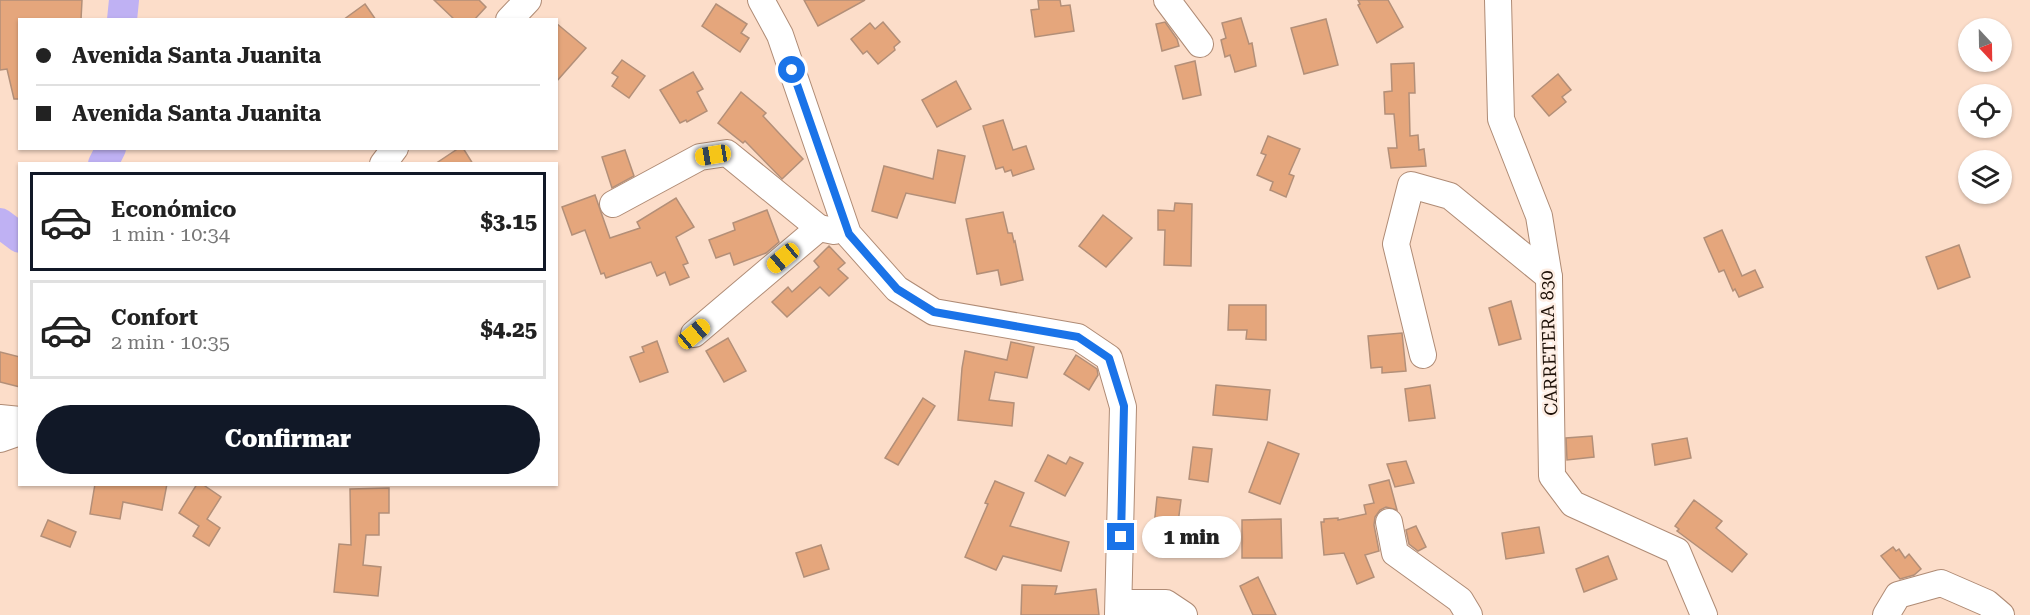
<!DOCTYPE html>
<html lang="es">
<head>
<meta charset="utf-8">
<style>
	body { margin:0; font-family:"Roboto Serif",serif; background:#f2f2f2; color:#222; height:100vh; display:flex; flex-direction:column; font-size:22px; white-space:nowrap }
	* { box-sizing:border-box; margin:0 }
	p { font-size:20px; color:#767676 }
	.icon { flex:none; width:33px; height:33px; fill:none; stroke:currentColor; stroke-width:2; stroke-linecap:round; stroke-linejoin:round }
	.map { position:relative; flex:1; overflow:hidden }
	.details { position:absolute; left:18px; top:162px; width:540px; height:324px; display:flex; flex-direction:column; background:#fff; border-radius:0px; box-shadow:0 2px 4px #0004 }
	.details>* { flex:none }
	.hud { position:absolute; left:18px; top:18px; width:540px; height:132px; border-radius:0px; box-shadow:0 2px 4px #0004; display:grid; align-content:center; height:132px; padding:0 18px; background:#fff }
	.needle { width:39px; rotate:158deg }
	.fabs { position:absolute; left:1958px; top:18px; display:grid; gap:12px }
	.fabs a { display:grid; place-items:center; width:54px; height:54px; border-radius:50%; background:#fff; box-shadow:0 2px 4px #0004; font-size:30px }
	.end { position:absolute; width:27px; height:27px; margin:-14px; border:8px solid #1a73e8; background:#fff; box-shadow:0 0 0 3px #fff }
	.from { border-radius:50% }
	.bubble { position:absolute; height:42px; border-radius:21px; background:#fff; box-shadow:0 2px 4px #0004; font-size:20px; font-weight:800; line-height:42px; text-align:center }
	.car { position:absolute; width:18px; height:36px; margin:-18px -9px; border-radius:8px; box-shadow:0 0 4px 2px #0007; background:linear-gradient(#f5c518 24%,#345 0 40%,#f5c518 0 76%,#345 0 86%,#f5c518 0) }
	.hud b { display:flex; align-items:center; gap:21px; height:57px; font-size:22px }
	.hud b+b { border-top:2px solid #e0e0e0 }
	.hud i { width:15px; height:15px; background:#222 }
	ul { padding:10px 0 0; list-style:none }
	li { display:flex; align-items:center; gap:18px; height:99px; margin:0 12px 9px; padding:0 6px; border:3px solid #e0e0e0; border-radius:0px }
	li div { flex:1 }
	li b { display:block; font-size:22px }
	li em { font-style:normal; font-weight:800 }
	li.on { border-color:#111827 }
	li>.icon { width:54px; height:54px; stroke-width:1.5 }
	.cta { display:flex; gap:12px; margin-top:auto; padding:12px 18px }
	.cta a { flex:1; height:69px; border-radius:36px; background:#111827; color:#fff; font-size:24px; font-weight:800; line-height:69px; text-align:center }
	.map>svg:first-child { display:block }
</style>
</head>
<body>
<div class="map">
<svg width="2030" height="615" viewBox="0 0 2030 615">
	<rect width="100%" height="100%" fill="#fcddc9"/>
	<g fill="none" stroke-linecap="round" stroke-linejoin="round">
		<g stroke="#bfb1f3" stroke-width="30">
			<polyline points="122,20 124,0"/>
			<polyline points="103,164 111,148"/>
			<polyline points="0,223 20,238"/>
		</g>
	</g>
	<g fill="#e5a67c" stroke="#b38f78" stroke-width="1.5">
		<polygon points="0,0 82,0 81,20 20,20 20,99 14,99 7,69 0,70"/>
		<polygon points="434,0 479,0 486,7 474,20 455,20"/>
		<polygon points="804,0 865,0 818,26"/>
		<polygon points="1038,0 1060,0 1061,6 1070,5 1074,31 1035,37 1031,10 1039,9"/>
		<polygon points="1358,0 1388,0 1403,27 1377,43 1358,5 1360,4"/>
		<polygon points="365,4 376,20 343,20"/>
		<polygon points="716,4 747,24 741,33 749,38 740,52 702,26"/>
		<polygon points="1241,18 1249,44 1252,43 1256,66 1235,72 1230,55 1225,57 1221,40 1226,38 1222,23"/>
		<polygon points="1326,19 1338,65 1304,74 1291,28"/>
		<polygon points="883,22 900,42 894,47 895,50 878,64 867,51 863,54 851,39 870,23 875,29"/>
		<polygon points="1165,22 1177,39 1179,46 1162,51 1156,24"/>
		<polygon points="556,23 586,48 556,82"/>
		<polygon points="622,60 645,76 629,98 612,86 618,77 612,73"/>
		<polygon points="1195,61 1201,95 1183,99 1175,66"/>
		<polygon points="1414,63 1415,93 1409,93 1410,136 1418,135 1419,150 1424,149 1426,166 1391,168 1388,148 1397,148 1394,114 1385,114 1384,92 1392,91 1391,64"/>
		<polygon points="693,72 703,89 697,92 707,111 687,122 686,120 680,123 660,90"/>
		<polygon points="1558,74 1571,90 1562,97 1566,102 1549,116 1532,96"/>
		<polygon points="956,81 971,109 937,127 922,100"/>
		<polygon points="741,92 766,113 763,116 803,159 782,179 745,141 743,143 718,123"/>
		<polygon points="1003,120 1013,150 1026,146 1034,169 1013,176 1011,170 1005,172 1003,167 996,169 983,126"/>
		<polygon points="1268,136 1300,149 1289,174 1294,176 1286,197 1270,190 1273,182 1257,175 1266,155 1261,153"/>
		<polygon points="459,148 463,148 473,164 435,164"/>
		<polygon points="625,150 634,176 612,188 602,157"/>
		<polygon points="938,150 965,156 955,203 906,193 897,218 872,211 884,166 933,179"/>
		<polygon points="595,195 610,238 640,228 637,222 676,198 694,227 676,237 688,263 683,265 689,277 670,285 665,272 657,276 651,262 606,278 604,273 601,274 585,230 572,235 562,207"/>
		<polygon points="1175,203 1192,204 1191,266 1164,265 1165,230 1158,230 1158,210 1174,211"/>
		<polygon points="767,210 779,242 766,253 734,265 730,253 716,258 709,240 735,230 733,223"/>
		<polygon points="1003,212 1008,233 1012,233 1014,242 1015,241 1023,280 1001,285 998,270 977,274 966,219"/>
		<polygon points="1103,215 1132,238 1106,267 1079,246"/>
		<polygon points="1722,230 1742,276 1755,270 1763,287 1739,297 1735,289 1733,291 1724,270 1719,272 1704,238"/>
		<polygon points="1959,245 1970,277 1938,289 1926,257"/>
		<polygon points="829,246 845,263 838,269 848,278 829,296 820,287 787,317 772,302 788,287 792,292 819,267 814,261"/>
		<polygon points="1511,301 1521,339 1499,345 1489,308"/>
		<polygon points="1229,305 1266,305 1266,340 1246,339 1247,330 1228,330"/>
		<polygon points="1402,333 1406,371 1382,373 1382,367 1371,368 1368,336"/>
		<polygon points="728,338 746,371 724,382 706,351"/>
		<polygon points="657,341 668,372 640,382 630,357 644,352 642,347"/>
		<polygon points="1011,342 1034,347 1027,378 995,372 989,400 1014,403 1012,426 958,420 962,368 965,351 1007,360"/>
		<polygon points="0,352 20,357 20,387 0,382"/>
		<polygon points="1076,355 1097,369 1098,375 1089,390 1064,374"/>
		<polygon points="1216,385 1270,390 1267,420 1213,415"/>
		<polygon points="1430,385 1435,418 1409,421 1405,389"/>
		<polygon points="923,398 935,406 898,465 885,458"/>
		<polygon points="1592,436 1594,457 1567,460 1566,438"/>
		<polygon points="1687,438 1691,458 1655,465 1652,444"/>
		<polygon points="1268,442 1299,454 1280,504 1249,492"/>
		<polygon points="1193,447 1212,449 1208,482 1189,479"/>
		<polygon points="1048,455 1066,464 1070,457 1083,463 1065,496 1035,481"/>
		<polygon points="1406,461 1414,483 1395,487 1387,464"/>
		<polygon points="1389,480 1397,510 1386,507 1380,510 1375,517 1374,525 1379,551 1365,555 1374,577 1357,584 1344,553 1324,555 1321,522 1324,522 1324,519 1338,518 1338,520 1366,514 1364,505 1374,503 1369,485"/>
		<polygon points="995,481 1024,493 1010,526 1069,542 1061,571 1003,556 996,570 965,557 988,504 985,503"/>
		<polygon points="95,484 167,484 162,510 123,502 120,519 90,514"/>
		<polygon points="197,484 202,484 221,497 207,519 220,528 209,546 193,536 199,526 179,513"/>
		<polygon points="389,488 389,513 379,513 379,535 366,535 363,565 381,567 378,596 334,592 339,544 351,545 350,489"/>
		<polygon points="1157,497 1181,500 1176,538 1153,536"/>
		<polygon points="1694,500 1722,521 1716,528 1747,554 1732,572 1677,531 1679,529 1675,526"/>
		<polygon points="1281,519 1282,558 1242,558 1242,520"/>
		<polygon points="48,520 76,532 70,547 41,536"/>
		<polygon points="1416,526 1426,547 1418,551 1409,544 1406,530"/>
		<polygon points="1539,527 1544,553 1506,559 1502,533"/>
		<polygon points="821,545 829,569 804,577 796,553"/>
		<polygon points="1893,547 1896,551 1899,549 1905,558 1909,554 1921,569 1914,575 1900,579 1881,556"/>
		<polygon points="1608,556 1617,579 1584,592 1576,569"/>
		<polygon points="1258,577 1276,615 1253,615 1240,586"/>
		<polygon points="1022,585 1057,586 1055,594 1096,589 1099,615 1021,615"/>
	</g>
	<g fill="none" stroke-linecap="round" stroke-linejoin="round">
		<defs>
			<g id="minor">
				<polyline points="761,0 780,35 848,234 897,289 934,312 1078,337 1109,358 1123,407 1118,615"/>
				<polyline points="1167,0 1200,44"/>
				<polyline points="1498,0 1501,119 1539,216 1549,277 1552,476 1573,504 1677,551 1704,615"/>
				<polyline points="509,20 528,0"/>
				<polyline points="383,164 395,148"/>
				<polyline points="613,204 700,157 727,153 819,228"/>
				<polyline points="694,334 819,228 834,231"/>
				<polyline points="1423,355 1396,244 1411,185 1450,196 1549,277"/>
				<polyline points="0,418 20,420"/>
				<polyline points="0,439 20,432"/>
				<polyline points="1389,522 1395,553 1460,600 1469,615"/>
				<polyline points="1120,603 1166,603 1184,615"/>
				<polyline points="1886,615 1898,595 1941,583 1987,603 2001,615"/>
			</g>
		</defs>
		<use href="#minor" stroke="#af8b75" stroke-width="28"/>
		<use href="#minor" stroke="#fff" stroke-width="26"/>
	</g>
	<g fill="none" stroke-linecap="round" stroke-linejoin="round">
		<polyline stroke="#1a73e8" stroke-width="8" points="792,70 849,234 897,289 934,312 1078,337 1109,358 1124,406 1121,537"/>
	</g>
	<g text-anchor="middle" stroke-width="5" stroke-linejoin="round" paint-order="stroke">
		<g font-size="18" fill="#1d1007" stroke="#feeee4">
			<text transform="translate(1549 343) rotate(-92)" y="6">CARRETERA 830</text>
		</g>
	</g>
</svg>
<div class="fabs">
<a><svg class="needle" viewBox="-14 -14 28 28"><path d="M0-13l5 13h-10z" fill="#e53935"/><path d="M0 13l5-13h-10z" fill="#767676"/></svg></a>
<a><svg class="icon" aria-label="locate" viewBox="0 0 24 24"><circle cx="12" cy="12" r="6"/><path d="M12 2v4M12 18v4M2 12h4M18 12h4"/></svg></a>
<a><svg class="icon" aria-label="layers" viewBox="0 0 24 24"><path d="M12 4l9 5-9 5-9-5zM3 14l9 5 9-5"/></svg></a>
</div>
<i class="end from" style="left:792px;top:70px"></i>
<i class="end" style="left:1121px;top:537px"></i>
<div class="bubble" style="left:1142px;top:516px;width:99px">1 min</div>
<i class="car" style="left:713px;top:155px;rotate:261deg"></i>
<i class="car" style="left:783px;top:258px;rotate:230deg"></i>
<i class="car" style="left:694px;top:334px;rotate:50deg"></i>
<div class="hud">
<b><i class="from"></i>Avenida Santa Juanita</b>
<b><i></i>Avenida Santa Juanita</b>
</div>
<section class="details">
<ul>
<li class="on"><svg class="icon" aria-label="car" viewBox="0 0 24 24"><path d="M5 17H2v-5l4-1 3-4h7l3 4 3 1v5h-3M9 17h6M6 11h13"/><circle cx="7" cy="17" r="2"/><circle cx="17" cy="17" r="2"/></svg><div><b>Económico</b><p>1 min · 10:34</p></div><em>$3.15</em></li>
<li><svg class="icon" aria-label="car" viewBox="0 0 24 24"><path d="M5 17H2v-5l4-1 3-4h7l3 4 3 1v5h-3M9 17h6M6 11h13"/><circle cx="7" cy="17" r="2"/><circle cx="17" cy="17" r="2"/></svg><div><b>Confort</b><p>2 min · 10:35</p></div><em>$4.25</em></li>
</ul>
<div class="cta"><a>Confirmar</a></div>
</section>
</div>
</body>
</html>
